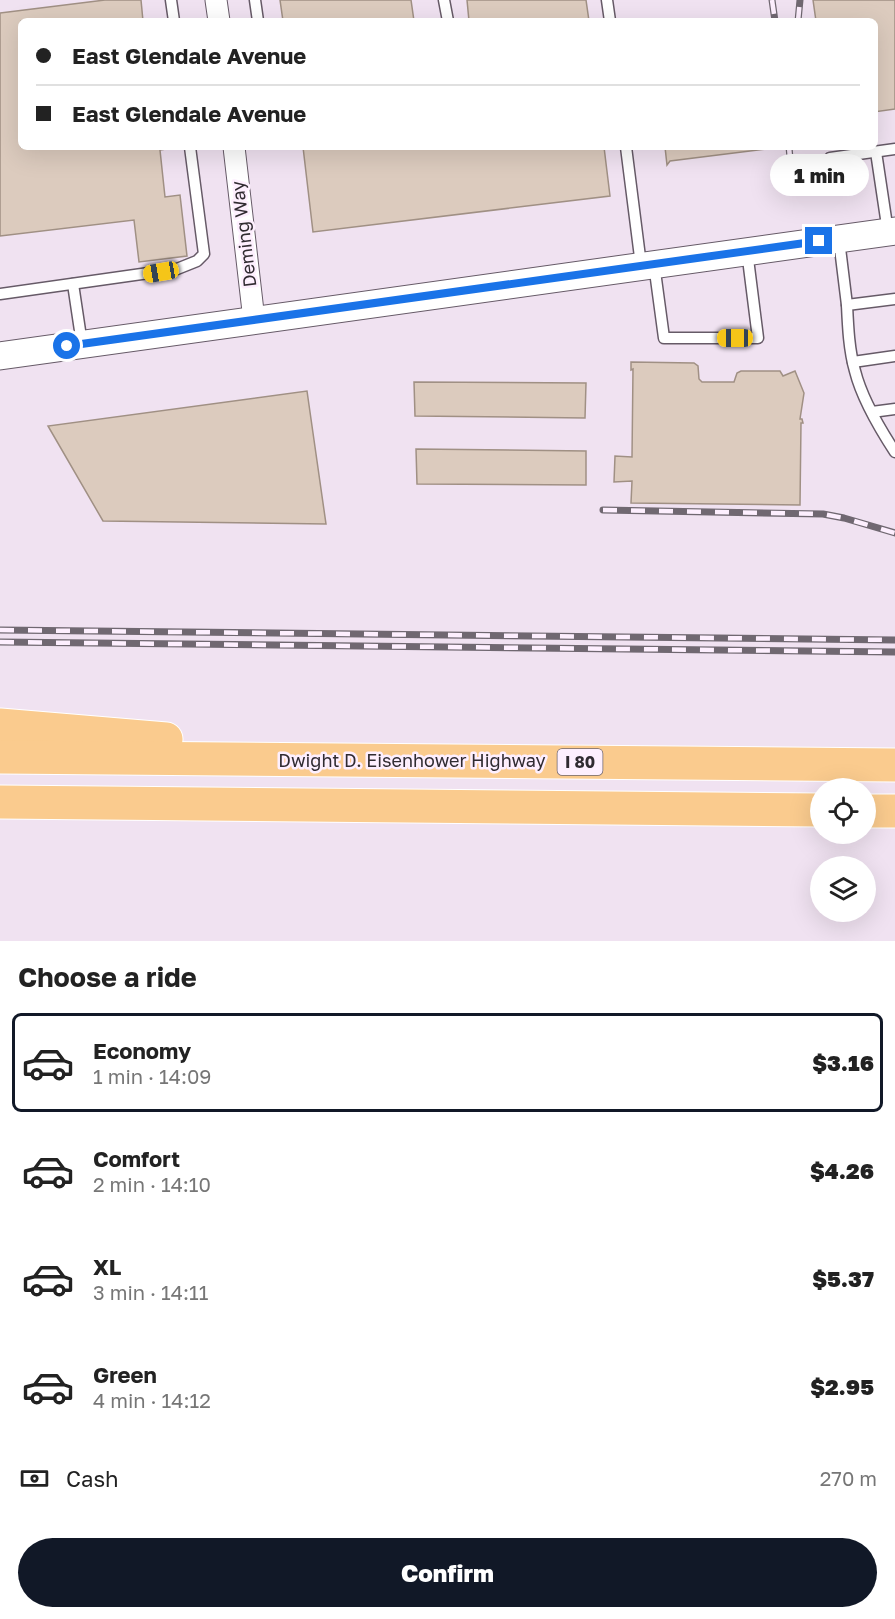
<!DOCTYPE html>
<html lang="en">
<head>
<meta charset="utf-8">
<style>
	body { margin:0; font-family:"Golos Text",sans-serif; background:#f2f2f2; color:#222; height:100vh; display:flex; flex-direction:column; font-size:22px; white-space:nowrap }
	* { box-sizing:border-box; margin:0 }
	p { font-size:20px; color:#767676 }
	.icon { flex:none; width:33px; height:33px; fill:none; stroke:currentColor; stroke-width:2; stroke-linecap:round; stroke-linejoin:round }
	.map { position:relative; height:941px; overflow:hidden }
	.details { display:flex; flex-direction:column; background:#fff; flex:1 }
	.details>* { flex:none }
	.banner { position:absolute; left:18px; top:18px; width:860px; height:132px; border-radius:9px; box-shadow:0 6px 24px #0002; display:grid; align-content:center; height:132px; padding:0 18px; background:#fff }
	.fabs { position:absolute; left:810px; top:778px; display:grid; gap:12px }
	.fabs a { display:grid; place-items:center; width:66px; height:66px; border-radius:50%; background:#fff; box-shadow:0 6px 24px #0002; font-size:30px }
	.end { position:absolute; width:27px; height:27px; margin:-14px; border:8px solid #1a73e8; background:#fff; box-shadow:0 0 0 3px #fff }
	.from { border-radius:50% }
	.bubble { position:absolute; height:42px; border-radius:21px; background:#fff; box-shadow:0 6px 24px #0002; font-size:20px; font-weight:800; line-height:42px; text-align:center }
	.car { position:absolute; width:18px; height:36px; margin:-18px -9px; border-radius:8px; box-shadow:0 0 4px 2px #0007; background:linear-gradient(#f5c518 24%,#345 0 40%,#f5c518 0 76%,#345 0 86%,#f5c518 0) }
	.banner b { display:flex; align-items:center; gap:21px; height:57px; font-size:22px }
	.banner b+b { border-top:2px solid #e0e0e0 }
	.banner i { width:15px; height:15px; background:#222 }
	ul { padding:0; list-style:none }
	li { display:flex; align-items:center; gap:18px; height:99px; margin:0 12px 9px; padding:0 6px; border:3px solid transparent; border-radius:9px }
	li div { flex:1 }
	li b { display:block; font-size:22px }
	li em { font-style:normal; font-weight:800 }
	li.active { border-color:#111827 }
	li>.icon { width:54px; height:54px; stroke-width:1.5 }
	h2 { padding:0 18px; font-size:27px; line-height:72px }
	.pay { display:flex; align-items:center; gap:15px; height:66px; padding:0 18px; font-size:22px }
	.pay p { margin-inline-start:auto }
	.cta { display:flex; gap:12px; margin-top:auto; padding:12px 18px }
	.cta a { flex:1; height:69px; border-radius:36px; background:#111827; color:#fff; font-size:24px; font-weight:800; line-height:69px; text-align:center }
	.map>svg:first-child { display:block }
</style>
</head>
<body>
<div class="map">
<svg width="895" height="941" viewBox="0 0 895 941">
	<rect width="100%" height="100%" fill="#f0e2f1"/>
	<g fill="#dccbbe" stroke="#a09084" stroke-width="1.5">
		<polygon points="105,0 141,0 143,21 21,21 21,147 178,147 160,150 165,197 180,195 187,256 139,262 134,220 0,236 0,13"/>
		<polygon points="280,0 411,0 414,21 283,21"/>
		<polygon points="467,0 586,0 589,21 469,21"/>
		<polygon points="813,0 895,0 895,109 874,112 874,21 816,21"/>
		<polygon points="303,147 604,147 610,196 313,232"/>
		<polygon points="665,147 775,147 775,148 670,161 667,165"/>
		<polygon points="631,362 694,363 698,366 699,379 702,382 734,382 737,373 741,371 780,371 783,376 795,371 804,393 800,419 802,419 803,423 801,423 800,505 631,503 632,481 614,482 615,456 632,457 633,369 631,370"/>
		<polygon points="414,382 586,383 585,418 415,416"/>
		<polygon points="307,391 326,524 103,521 48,426"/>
		<polygon points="416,449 586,451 586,485 417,484"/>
	</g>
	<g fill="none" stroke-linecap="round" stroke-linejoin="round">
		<defs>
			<g id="service">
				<polyline points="171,0 174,21"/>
				<polyline points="255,0 258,21"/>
				<polyline points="444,0 448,21"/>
				<polyline points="607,0 610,21"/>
				<polyline points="626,147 641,265"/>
				<polyline points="876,152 888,232"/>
				<polyline points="830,158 895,149"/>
				<polyline points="839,240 847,305"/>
				<polyline points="654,264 664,338 758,338 747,251"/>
				<polyline points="73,284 82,344"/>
				<polyline points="0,294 177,269 197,261 204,254 190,147"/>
				<path d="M895,299l-48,6c1,22 2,45 8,66 7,28 25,58 40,81"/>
				<polyline points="853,362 895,356"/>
				<polyline points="872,412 895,409"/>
			</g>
			<g id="minor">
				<polyline points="216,0 219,21"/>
				<polyline points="234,147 254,320"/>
			</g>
			<polyline id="tertiary" points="0,356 895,231"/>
			<g id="motorway">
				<polyline points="0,725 166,739"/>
				<polyline points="0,757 895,765"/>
				<polyline points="0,802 820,810"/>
				<polyline points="866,811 895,811"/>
			</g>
		</defs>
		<use href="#service" stroke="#665a67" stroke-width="13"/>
		<use href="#minor" stroke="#665a67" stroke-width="23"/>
		<use href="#tertiary" stroke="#665a67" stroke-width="29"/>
		<use href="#motorway" stroke="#fff" stroke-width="35"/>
		<use href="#service" stroke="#fff" stroke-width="10"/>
		<use href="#minor" stroke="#fff" stroke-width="21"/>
		<use href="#tertiary" stroke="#fff" stroke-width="27"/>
		<use href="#motorway" stroke="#facb8e" stroke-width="33"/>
		<defs>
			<g id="rail">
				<polyline points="772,0 775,21"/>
				<polyline points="798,21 800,0"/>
				<polyline points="789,147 793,192"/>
				<polyline points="603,510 823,514 844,518 895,533"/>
				<polyline points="0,630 895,640"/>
				<polyline points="0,642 895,652"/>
			</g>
		</defs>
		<use href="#rail" stroke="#706871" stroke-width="7"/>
		<use href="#rail" stroke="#fdeffe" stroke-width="4.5" stroke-dasharray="14" stroke-linecap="butt"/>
	</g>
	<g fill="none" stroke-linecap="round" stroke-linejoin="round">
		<polyline stroke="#1a73e8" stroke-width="8" points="67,346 819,241"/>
	</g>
	<g text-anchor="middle" stroke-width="5" stroke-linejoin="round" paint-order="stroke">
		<rect fill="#fdeffe" stroke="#6e666e" stroke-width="1.5" x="557.5" y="749" width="45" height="26" rx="4.5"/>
		<g font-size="16" font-weight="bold" fill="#302b31">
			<text x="580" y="768">I 80</text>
		</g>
		<g font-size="18" fill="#302b31" stroke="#fdeffe">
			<text transform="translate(244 234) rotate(-97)" y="6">Deming Way</text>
			<text x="412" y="767">Dwight D. Eisenhower Highway</text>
		</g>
	</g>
</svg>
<div class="fabs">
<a><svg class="icon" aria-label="locate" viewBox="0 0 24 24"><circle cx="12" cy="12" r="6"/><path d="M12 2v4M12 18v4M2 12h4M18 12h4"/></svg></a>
<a><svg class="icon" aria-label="layers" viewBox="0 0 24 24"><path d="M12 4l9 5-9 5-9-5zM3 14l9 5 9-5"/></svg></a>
</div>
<i class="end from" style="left:67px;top:346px"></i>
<i class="end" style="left:819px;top:241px"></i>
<div class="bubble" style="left:770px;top:154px;width:99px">1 min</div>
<i class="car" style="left:161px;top:272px;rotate:260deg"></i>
<i class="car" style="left:735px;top:338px;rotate:270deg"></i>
<div class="banner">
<b><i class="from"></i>East Glendale Avenue</b>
<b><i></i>East Glendale Avenue</b>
</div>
</div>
<section class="details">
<h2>Choose a ride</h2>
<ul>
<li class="active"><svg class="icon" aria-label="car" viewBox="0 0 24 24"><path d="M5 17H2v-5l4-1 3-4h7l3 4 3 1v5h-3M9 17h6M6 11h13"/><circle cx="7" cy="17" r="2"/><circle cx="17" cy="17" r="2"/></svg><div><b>Economy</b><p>1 min · 14:09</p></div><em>$3.16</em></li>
<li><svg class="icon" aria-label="car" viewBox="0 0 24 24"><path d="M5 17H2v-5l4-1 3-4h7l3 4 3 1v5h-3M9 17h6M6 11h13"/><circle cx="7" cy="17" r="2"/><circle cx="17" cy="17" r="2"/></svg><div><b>Comfort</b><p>2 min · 14:10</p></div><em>$4.26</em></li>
<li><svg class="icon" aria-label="car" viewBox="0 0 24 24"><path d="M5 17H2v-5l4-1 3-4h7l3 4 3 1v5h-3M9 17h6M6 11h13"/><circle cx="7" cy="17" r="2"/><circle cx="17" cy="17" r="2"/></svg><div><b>XL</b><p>3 min · 14:11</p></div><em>$5.37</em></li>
<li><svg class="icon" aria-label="car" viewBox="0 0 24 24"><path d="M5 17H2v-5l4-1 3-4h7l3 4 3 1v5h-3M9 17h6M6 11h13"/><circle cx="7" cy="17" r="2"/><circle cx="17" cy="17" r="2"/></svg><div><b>Green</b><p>4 min · 14:12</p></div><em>$2.95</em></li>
</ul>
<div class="pay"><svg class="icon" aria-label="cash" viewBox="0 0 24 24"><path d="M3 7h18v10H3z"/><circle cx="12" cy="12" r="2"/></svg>Cash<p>270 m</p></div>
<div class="cta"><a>Confirm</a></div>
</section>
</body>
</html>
